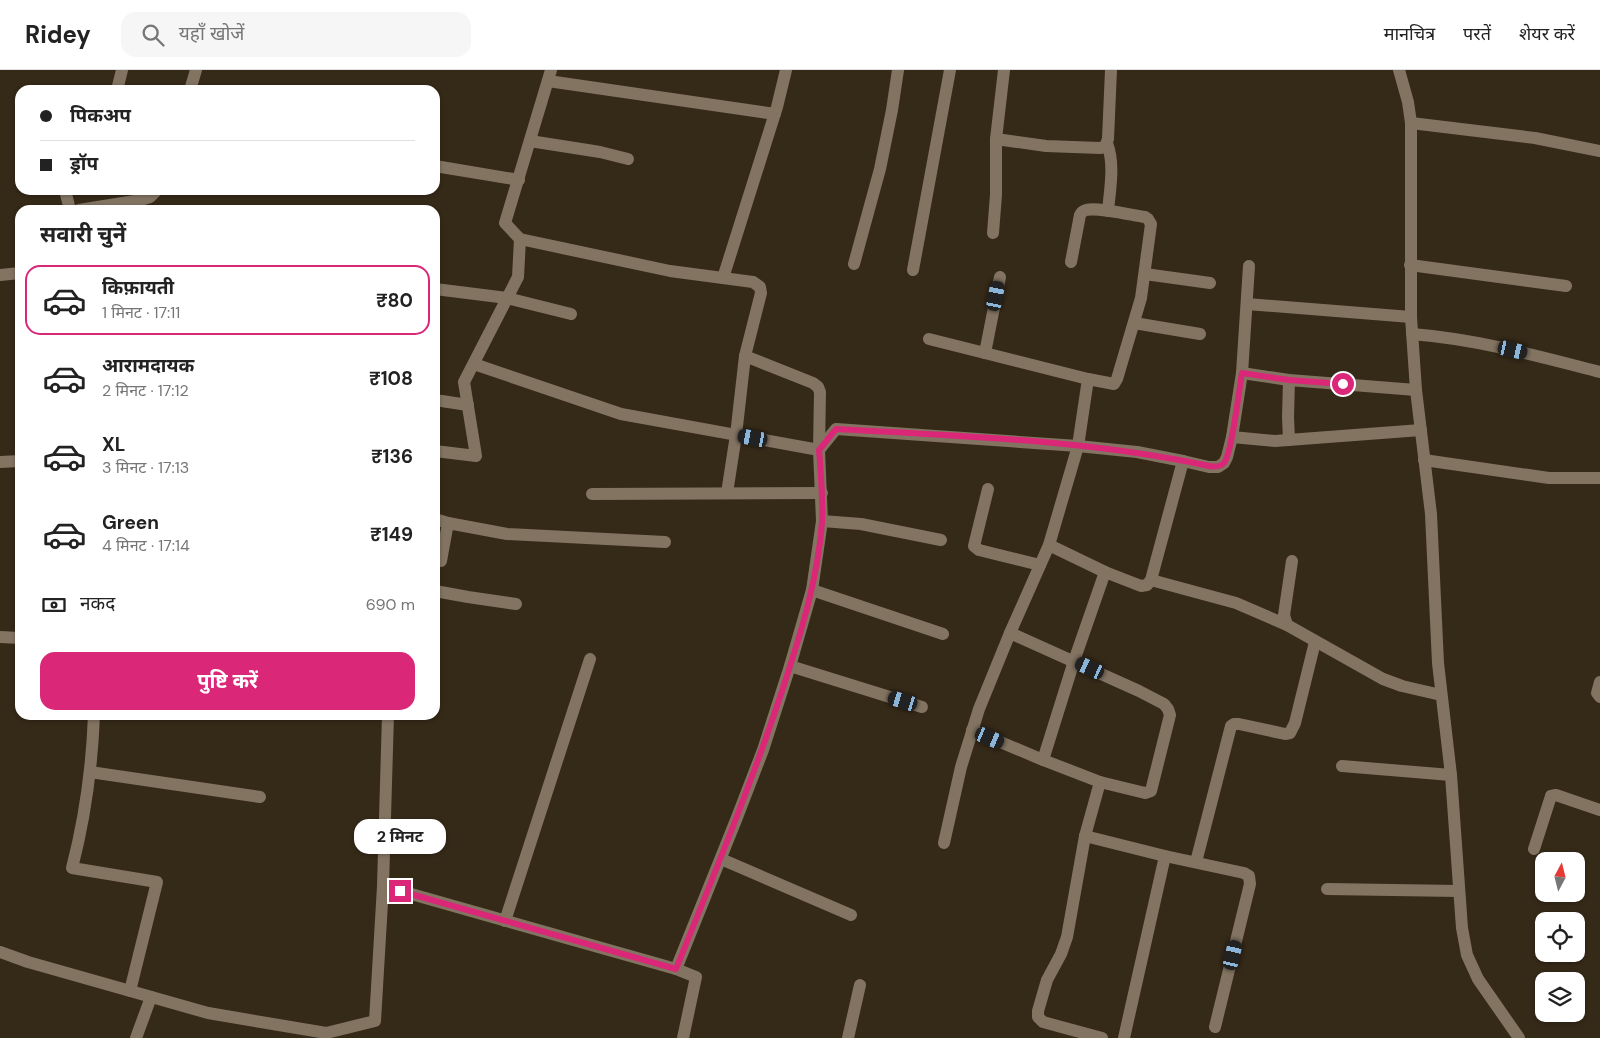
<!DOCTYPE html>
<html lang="hi">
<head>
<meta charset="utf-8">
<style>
	body { margin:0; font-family:"DM Sans","Noto Sans Devanagari",sans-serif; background:#f6f6f6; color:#222; height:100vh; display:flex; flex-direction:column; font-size:19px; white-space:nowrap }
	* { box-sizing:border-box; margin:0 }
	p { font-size:16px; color:#767676 }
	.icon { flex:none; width:28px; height:28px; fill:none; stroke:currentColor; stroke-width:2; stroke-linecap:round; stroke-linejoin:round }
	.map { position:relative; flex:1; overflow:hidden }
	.sheet { position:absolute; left:15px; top:135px; width:425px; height:515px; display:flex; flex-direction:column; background:#fff; border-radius:15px; box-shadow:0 1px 4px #0004 }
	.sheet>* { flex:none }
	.guide { position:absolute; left:15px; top:15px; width:425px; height:110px; border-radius:15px; box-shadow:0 1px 4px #0004; display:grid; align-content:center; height:110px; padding:0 25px; background:#fff }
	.needle { width:32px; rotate:7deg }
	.controls { position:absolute; left:1535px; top:782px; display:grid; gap:10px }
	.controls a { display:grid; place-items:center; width:50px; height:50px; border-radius:10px; background:#fff; box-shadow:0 1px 4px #0004; font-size:25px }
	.end { position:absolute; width:22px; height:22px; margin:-11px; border:6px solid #db2777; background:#fff; box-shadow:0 0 0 2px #fff }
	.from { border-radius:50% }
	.bubble { position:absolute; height:35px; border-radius:15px; background:#fff; box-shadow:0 1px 4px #0004; font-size:16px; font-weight:700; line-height:35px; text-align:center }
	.car { position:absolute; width:15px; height:30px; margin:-15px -8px; border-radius:6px; box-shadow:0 0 4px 1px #0007; background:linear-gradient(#222 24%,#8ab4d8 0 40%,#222 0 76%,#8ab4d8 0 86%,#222 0) }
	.guide b { display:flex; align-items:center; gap:18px; height:48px; font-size:19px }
	.guide b+b { border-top:1px solid #e0e0e0 }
	.guide i { width:12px; height:12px; background:#222 }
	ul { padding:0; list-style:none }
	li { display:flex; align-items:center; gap:15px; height:70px; margin:0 10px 8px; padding:0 15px; border:2px solid transparent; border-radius:15px }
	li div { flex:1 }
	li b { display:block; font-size:19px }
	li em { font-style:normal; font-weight:700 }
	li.current { border-color:#db2777 }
	li>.icon { width:45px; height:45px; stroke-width:1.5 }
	h2 { padding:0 25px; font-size:22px; line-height:60px }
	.pay { display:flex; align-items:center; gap:12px; height:55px; padding:0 25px; font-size:19px }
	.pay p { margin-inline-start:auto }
	.primary-button { display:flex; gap:10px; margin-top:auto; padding:10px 25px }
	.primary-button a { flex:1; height:58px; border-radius:15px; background:#db2777; color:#fff; font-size:20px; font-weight:700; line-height:58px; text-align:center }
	header { display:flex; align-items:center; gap:30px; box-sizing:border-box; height:70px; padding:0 25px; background:#fff; border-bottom:1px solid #e0e0e0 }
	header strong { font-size:24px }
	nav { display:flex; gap:28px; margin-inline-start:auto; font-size:18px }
	.search { width:350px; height:45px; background:#f6f6f6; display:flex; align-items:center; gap:12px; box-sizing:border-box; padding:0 18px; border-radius:15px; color:#767676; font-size:19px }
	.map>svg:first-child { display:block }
</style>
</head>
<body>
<header>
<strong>Ridey</strong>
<div class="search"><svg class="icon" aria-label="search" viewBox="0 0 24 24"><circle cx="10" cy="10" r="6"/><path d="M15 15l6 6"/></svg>यहाँ खोजें</div>
<nav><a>मानचित्र</a><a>परतें</a><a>शेयर करें</a></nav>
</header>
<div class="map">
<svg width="1600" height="968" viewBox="0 0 1600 968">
	<rect width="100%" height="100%" fill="#352918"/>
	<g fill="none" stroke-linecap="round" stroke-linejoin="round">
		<g stroke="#837462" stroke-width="12">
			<polyline points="1399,0 1408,32 1411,53 1411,247 1416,320 1431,444 1438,593 1451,705 1462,858 1467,885 1478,909 1519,968"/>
			<polyline points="548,11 775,44"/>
			<polyline points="117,20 122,0"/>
			<polyline points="190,20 196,0"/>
			<polyline points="1411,53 1535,68 1600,81"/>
			<polyline points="996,69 1046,76 1100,78 1105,77 1108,69 1111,0"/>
			<polyline points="530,71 600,82 628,89"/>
			<path d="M1107,73c8,22 3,45 1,68"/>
			<polyline points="435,96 519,110"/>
			<polyline points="65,120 70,140"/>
			<polyline points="79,140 141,130 150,127 157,120"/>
			<polyline points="993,163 996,125 996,69 1004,0"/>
			<polyline points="520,169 670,201 753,212 760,217 761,223 745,286 736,365 727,423"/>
			<polyline points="854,194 880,99 892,40 898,0"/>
			<polyline points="1410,195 1566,216"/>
			<polyline points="913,200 950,0"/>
			<polyline points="1145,204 1210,213"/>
			<polyline points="0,205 20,203"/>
			<polyline points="723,208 777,37 786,0"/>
			<polyline points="435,219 507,228 571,244"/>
			<polyline points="1247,234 1411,247"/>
			<polyline points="1134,253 1200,264"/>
			<path d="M1412,264c64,5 126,22 188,38"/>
			<path d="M929,269l159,40 26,5 3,-5 24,-81 10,-74 -3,-5 -3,-2c-14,-2 -47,-10 -59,-7 -4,1 -4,2 -6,5l-9,47"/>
			<polyline points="985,283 1000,207"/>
			<polyline points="474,294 621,344 819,380 836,359 1078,376 1049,475 1010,563 1139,621 1164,634 1168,639 1170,645 1151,721 1145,723 1100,712"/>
			<polyline points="1242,303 1289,310 1416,320"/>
			<polyline points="1088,309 1078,376 1137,382 1183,391"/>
			<polyline points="1289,310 1288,347 1289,370"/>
			<polyline points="435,330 468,335"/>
			<polyline points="1232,367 1275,371 1421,360"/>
			<polyline points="435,381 476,386 464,312 518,207 520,169 505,153 551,0"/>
			<polyline points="1424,390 1549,408 1600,408"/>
			<polyline points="0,392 20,391"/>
			<polyline points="988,419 974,476 979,480 1040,495"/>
			<polyline points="592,424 822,423"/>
			<polyline points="435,449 448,453 507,464 665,472"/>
			<polyline points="822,451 861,454 941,470"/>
			<polyline points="1049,475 1105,502"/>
			<polyline points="441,491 448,453"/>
			<polyline points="1292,491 1284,545 1287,555 1383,609 1402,616 1441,625"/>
			<polyline points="1151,510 1236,533 1287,555"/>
			<polyline points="812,520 943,564"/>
			<polyline points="435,521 468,527 516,534"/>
			<polyline points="0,567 20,568"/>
			<polyline points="790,596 922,637"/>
			<polyline points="1600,612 1597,623 1600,627"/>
			<path d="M94,645c-2,52 -9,103 -22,153l85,14 -27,109"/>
			<polyline points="972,660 1043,690"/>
			<polyline points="1342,696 1451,705"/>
			<polyline points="90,702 260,727"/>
			<polyline points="1085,766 1067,867 1061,884 1047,910 1038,941 1038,947 1043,952 1102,968"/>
			<polyline points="944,773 961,697 979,639 1010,563"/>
			<polyline points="1534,779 1551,726 1556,725 1600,740"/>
			<polyline points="721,789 851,845"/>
			<polyline points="1196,792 1231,656 1234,654 1239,654 1285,664 1290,663 1295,653 1315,572"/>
			<polyline points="383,816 676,899 696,907 683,968"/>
			<polyline points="1327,819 1459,821"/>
			<polyline points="505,851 590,589"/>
			<polyline points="0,882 28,892 208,943 326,963 375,951 383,816 388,645"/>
			<polyline points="676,899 736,750 763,680 790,596 812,520 822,451 819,380 820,322 818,317 813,313 745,286"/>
			<polyline points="1215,957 1250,814 1249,806 1244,803 1165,786 1085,766 1100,712 1043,690 1074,591 1105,502 1141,516 1147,515 1151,510 1183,391 1209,397 1218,397 1224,393 1227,387 1232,367 1242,303 1249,196"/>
			<polyline points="136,968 151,927"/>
			<polyline points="848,968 860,915"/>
			<polyline points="1124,968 1165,786"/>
		</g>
	</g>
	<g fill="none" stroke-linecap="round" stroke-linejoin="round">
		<path stroke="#db2777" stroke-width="6" d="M400,821l276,78c37,-92 75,-184 106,-278 18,-55 36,-112 40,-169 1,-24 -1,-48 -3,-72l17,-21c125,7 251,11 373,37 6,1 11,1 15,-3 8,-10 15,-74 18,-90l47,7 54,4"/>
	</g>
</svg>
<div class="controls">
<a><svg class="needle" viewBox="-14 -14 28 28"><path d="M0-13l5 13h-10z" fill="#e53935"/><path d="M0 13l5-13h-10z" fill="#767676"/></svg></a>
<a><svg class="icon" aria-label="locate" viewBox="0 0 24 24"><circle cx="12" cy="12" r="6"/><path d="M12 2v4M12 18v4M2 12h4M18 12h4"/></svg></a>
<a><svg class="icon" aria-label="layers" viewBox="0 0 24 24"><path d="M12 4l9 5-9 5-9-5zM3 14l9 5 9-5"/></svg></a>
</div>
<i class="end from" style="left:1343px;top:314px"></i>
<i class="end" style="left:400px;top:821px"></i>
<div class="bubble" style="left:354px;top:749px;width:92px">2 मिनट</div>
<i class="car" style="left:996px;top:226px;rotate:11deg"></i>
<i class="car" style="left:1513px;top:280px;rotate:103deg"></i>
<i class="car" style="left:753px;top:368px;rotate:280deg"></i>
<i class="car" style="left:1090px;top:598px;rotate:295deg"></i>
<i class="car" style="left:903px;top:631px;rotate:287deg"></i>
<i class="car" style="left:990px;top:668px;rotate:113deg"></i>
<i class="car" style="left:1233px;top:885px;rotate:13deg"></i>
<div class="guide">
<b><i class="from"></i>पिकअप</b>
<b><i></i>ड्रॉप</b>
</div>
<section class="sheet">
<h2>सवारी चुनें</h2>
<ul>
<li class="current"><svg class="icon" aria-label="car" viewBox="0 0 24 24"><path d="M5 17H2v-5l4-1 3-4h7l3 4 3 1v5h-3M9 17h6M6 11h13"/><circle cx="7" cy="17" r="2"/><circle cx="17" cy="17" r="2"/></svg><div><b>किफ़ायती</b><p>1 मिनट · 17:11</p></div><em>₹80</em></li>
<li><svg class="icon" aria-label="car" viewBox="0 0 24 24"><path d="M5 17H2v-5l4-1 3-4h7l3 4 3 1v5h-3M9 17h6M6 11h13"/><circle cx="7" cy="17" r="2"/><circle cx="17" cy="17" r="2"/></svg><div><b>आरामदायक</b><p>2 मिनट · 17:12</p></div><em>₹108</em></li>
<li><svg class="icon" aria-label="car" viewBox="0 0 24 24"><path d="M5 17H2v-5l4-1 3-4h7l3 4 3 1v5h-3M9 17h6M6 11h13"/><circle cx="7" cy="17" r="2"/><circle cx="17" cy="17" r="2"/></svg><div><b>XL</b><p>3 मिनट · 17:13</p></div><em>₹136</em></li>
<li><svg class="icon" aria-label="car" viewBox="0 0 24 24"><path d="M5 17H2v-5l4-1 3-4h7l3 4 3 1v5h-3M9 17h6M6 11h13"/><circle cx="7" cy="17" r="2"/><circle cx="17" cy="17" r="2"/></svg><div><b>Green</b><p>4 मिनट · 17:14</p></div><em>₹149</em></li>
</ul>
<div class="pay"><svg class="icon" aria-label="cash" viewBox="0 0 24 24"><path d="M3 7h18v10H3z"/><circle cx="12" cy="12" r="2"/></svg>नकद<p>690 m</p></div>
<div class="primary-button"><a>पुष्टि करें</a></div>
</section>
</div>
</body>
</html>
